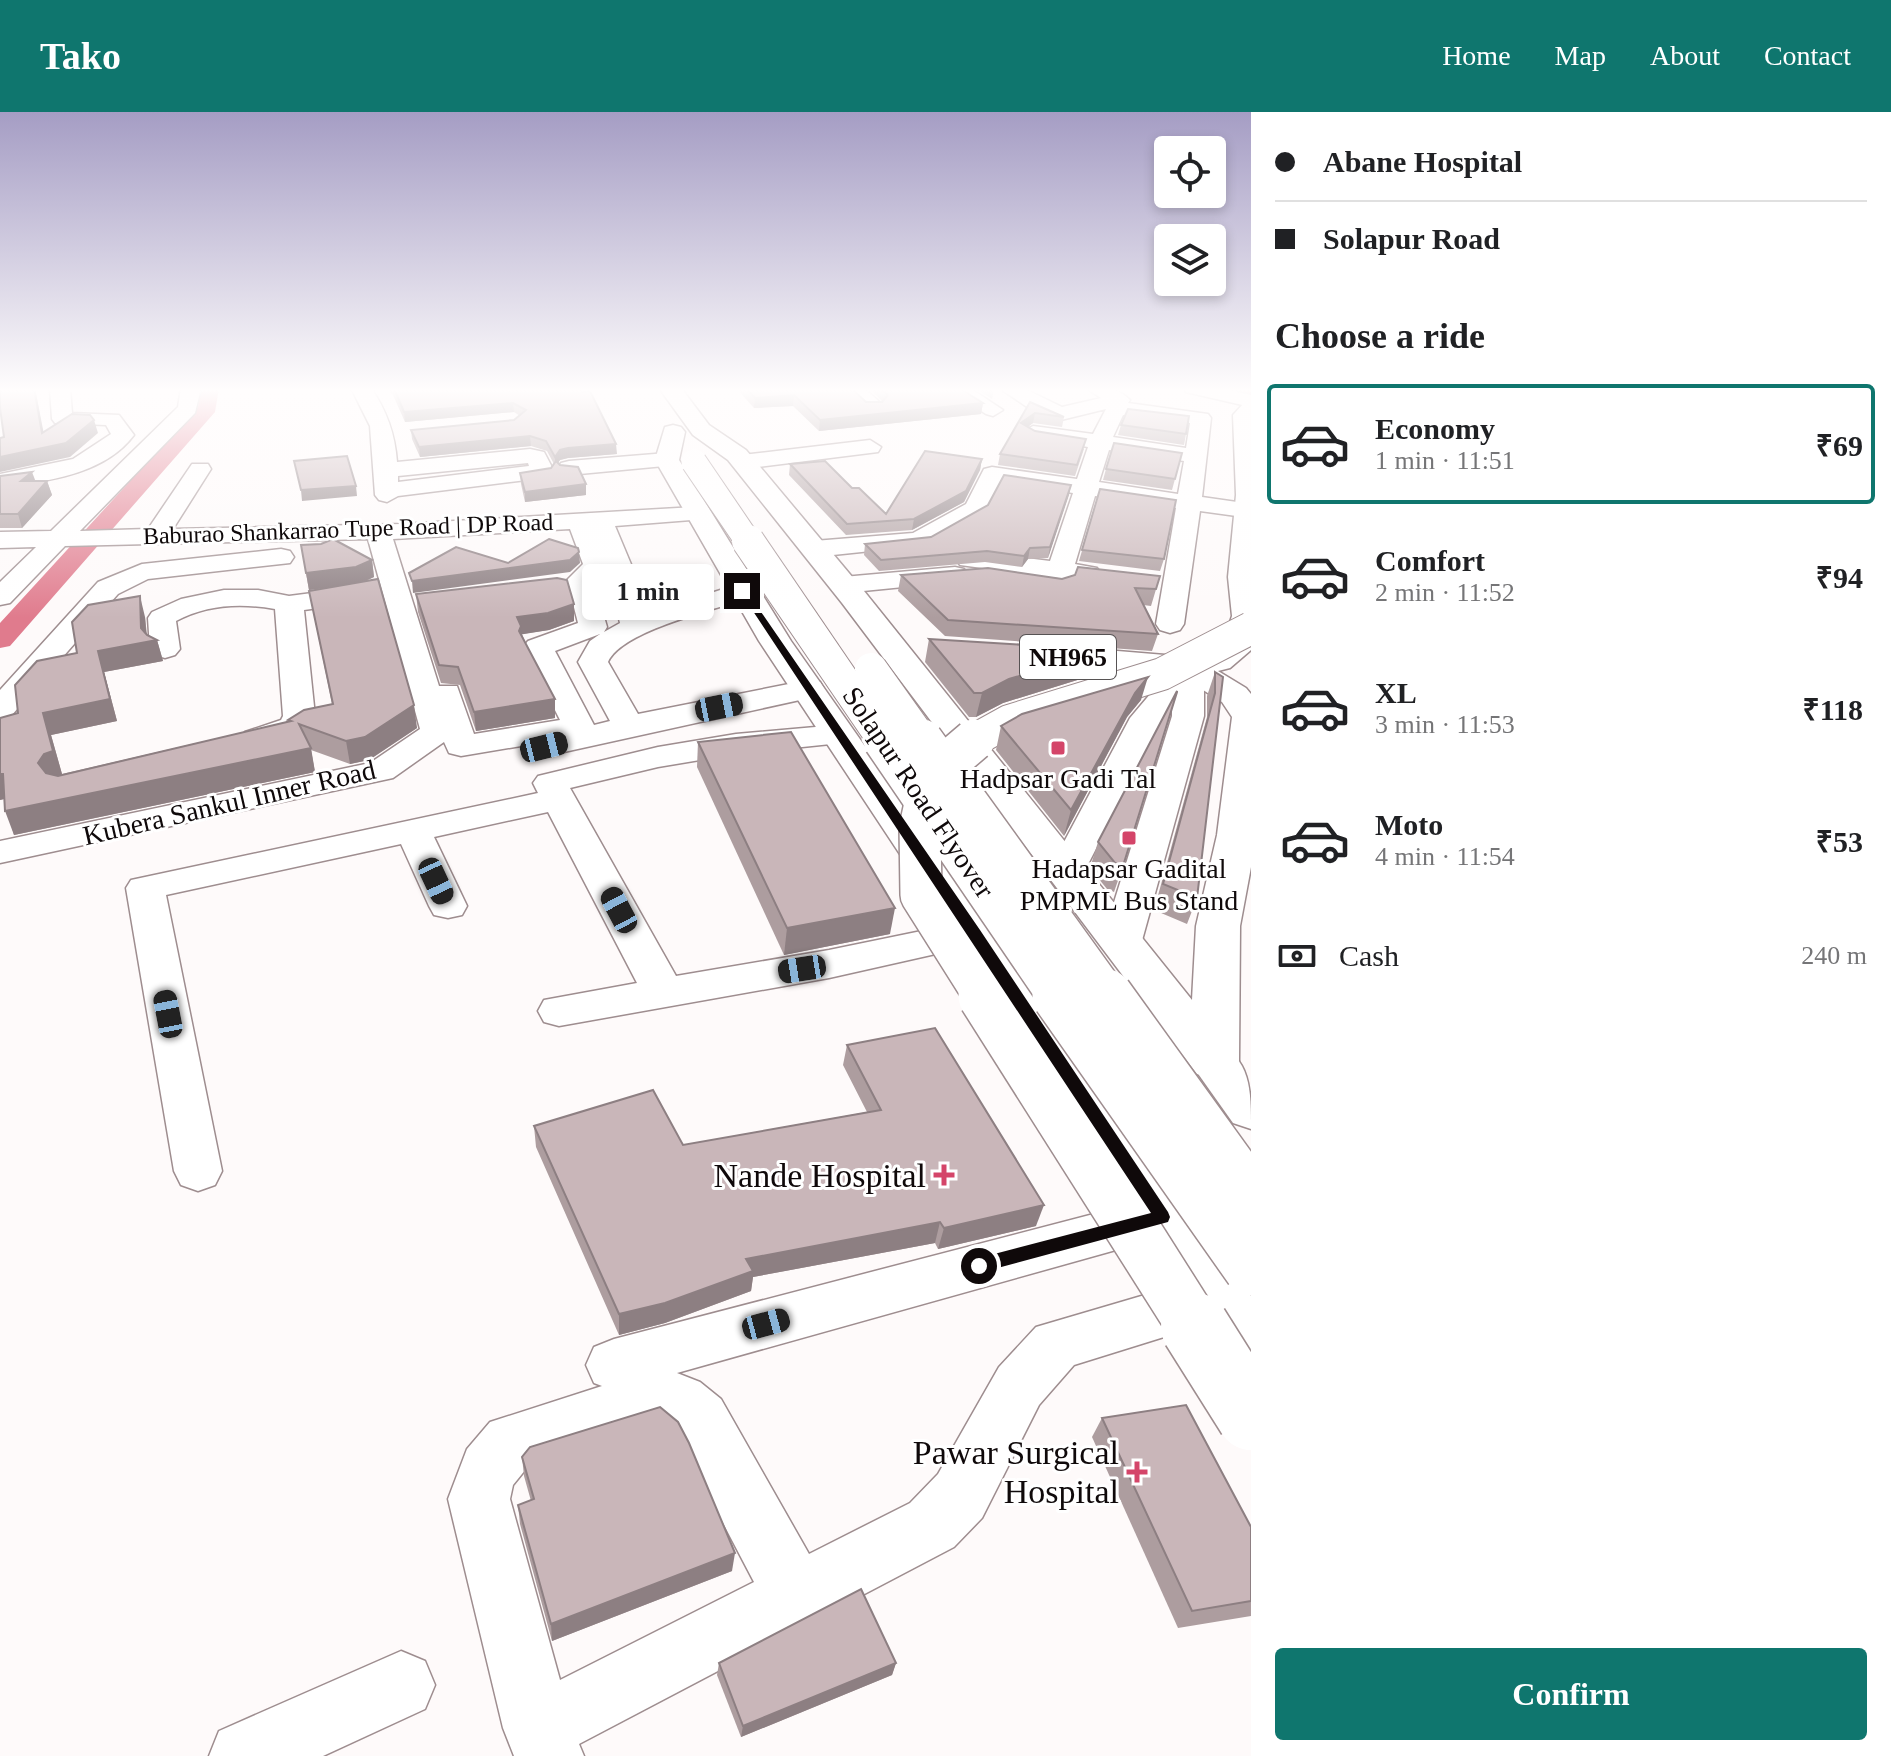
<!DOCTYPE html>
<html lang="en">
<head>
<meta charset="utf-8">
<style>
	body { margin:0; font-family:Georgia,serif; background:#f6f6f6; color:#202124; height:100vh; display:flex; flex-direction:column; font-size:30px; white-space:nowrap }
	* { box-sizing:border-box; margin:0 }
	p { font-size:26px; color:#757577 }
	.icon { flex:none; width:44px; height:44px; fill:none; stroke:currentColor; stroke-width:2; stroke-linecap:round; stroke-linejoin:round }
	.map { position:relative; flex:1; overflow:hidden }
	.sheet { display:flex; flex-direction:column; background:#fff; width:640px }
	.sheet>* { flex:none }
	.top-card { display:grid; align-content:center; height:176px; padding:0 24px; background:#fff }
	.fabs { position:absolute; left:1154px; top:24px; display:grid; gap:16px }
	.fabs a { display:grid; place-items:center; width:72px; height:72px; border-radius:8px; background:#fff; box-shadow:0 4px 12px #0003; font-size:40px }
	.end { position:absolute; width:36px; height:36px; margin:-18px; border:10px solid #0f090a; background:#fff; box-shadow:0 0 0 4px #fff }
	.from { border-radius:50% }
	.bubble { position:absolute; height:56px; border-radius:8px; background:#fff; box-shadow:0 4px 12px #0003; font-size:26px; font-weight:800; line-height:56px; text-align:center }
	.car { position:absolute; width:24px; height:48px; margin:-24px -12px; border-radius:10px; box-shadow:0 0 6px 2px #0007; background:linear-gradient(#222 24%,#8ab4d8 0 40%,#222 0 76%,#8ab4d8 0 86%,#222 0) }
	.top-card b { display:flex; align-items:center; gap:28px; height:76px; font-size:30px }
	.top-card b+b { border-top:2px solid #e0e0e0 }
	.top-card i { width:20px; height:20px; background:#202124 }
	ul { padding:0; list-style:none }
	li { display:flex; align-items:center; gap:24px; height:120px; margin:0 16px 12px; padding:0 8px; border:4px solid transparent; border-radius:8px }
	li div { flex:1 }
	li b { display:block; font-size:30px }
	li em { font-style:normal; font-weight:800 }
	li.current { border-color:#0f766e }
	li>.icon { width:72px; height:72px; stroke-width:1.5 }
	h2 { padding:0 24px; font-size:36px; line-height:96px }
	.pay { display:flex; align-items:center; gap:20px; height:88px; padding:0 24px; font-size:30px }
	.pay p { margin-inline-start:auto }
	.button { display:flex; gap:16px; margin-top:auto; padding:16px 24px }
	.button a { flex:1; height:92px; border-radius:8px; background:#0f766e; color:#fff; font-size:32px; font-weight:800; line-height:92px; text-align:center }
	header { display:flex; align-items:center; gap:48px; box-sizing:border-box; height:112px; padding:0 40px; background:#0f766e; color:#fff }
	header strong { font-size:38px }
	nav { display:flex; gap:44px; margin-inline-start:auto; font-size:28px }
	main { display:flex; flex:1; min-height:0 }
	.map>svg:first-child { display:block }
</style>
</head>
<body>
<header>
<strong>Tako</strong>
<nav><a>Home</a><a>Map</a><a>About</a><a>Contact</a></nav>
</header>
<main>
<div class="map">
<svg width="1251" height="1644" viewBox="0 0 1251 1644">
	<rect width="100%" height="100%" fill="#fefafa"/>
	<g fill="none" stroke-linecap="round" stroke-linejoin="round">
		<g fill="#e07b8d" fill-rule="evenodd">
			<polygon points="201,276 219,276 215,300 10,534 0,536 0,511 198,295"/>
			<polygon points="1220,276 1251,277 1251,289 1222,280"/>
		</g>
		<defs>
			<g id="minor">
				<path d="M50,276h20l2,25 47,2 15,20c-30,40 -88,46 -134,53v-14l73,-15 38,-25 -5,-9 -51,-2 -3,-4z"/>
				<path d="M181,276h20l-6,25 -115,118 68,-2 44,-65h16l3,5 -38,60 229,-5 293,-17 9,2 3,5 -3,5 -89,7 18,43 13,45 96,-31 10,2 4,6 -4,6c-34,12 -130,33 -144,65l30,52 171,-34 11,2 4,7 -4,7 -11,2 -254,56 -12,-3 -4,-8 -78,13 -12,-3 -5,-11 -51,36 -393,85v-22l370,-78 50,-34 -52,-190 -303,7 -55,57 -10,2v-23l36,-35 -36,1v-16l51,-1 127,-124zM570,417l13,35 -16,16 11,43 -50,18 -5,6 37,73 -86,14 -17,-48h-18l-46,-147zM607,458l13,53 -16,9 3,-5 -13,-45zM600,522l-10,7 -12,21 32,59 -16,4 -39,-74z"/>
				<path d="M351,276h20c16,23 24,46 26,74l133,-13 14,3 10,19 -3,5 -8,2 -145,18 -11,6 -8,-2 -4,-5 -5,-69zM528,351l1,3 -131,16v-6z"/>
				<polygon points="842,276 864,276 884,294 881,298 867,298"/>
				<polygon points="946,276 970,276 1003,298 993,304 986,302"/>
				<path d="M999,276h24l39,19 39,-9 -15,-10c17,0 32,-1 44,12l-2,3 80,11 3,4 -9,79 49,7v14l-51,-7 -16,113 -4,6 -10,3 -10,-3 -4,-6 20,-116 -81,-12 -20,68 22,4 4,6 -4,6 -9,2 -128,-17 -4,-6 4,-6 9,-2 81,10 23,-68 -73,-11 -15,31 -57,32 -114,12 -9,-3 -4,-5 4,-5 9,-3 99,-8 53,-29 18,-35 8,-2 85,12 11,-32 -55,-9 -11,-6 11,-6 60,8 13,-25 -45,11 -31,-11zM1123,303l67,8 -4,25 -73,-11zM1109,338l75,11 -6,33 -79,-12z"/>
				<polygon points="1183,276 1220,276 1251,283 1251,295 1186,280"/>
				<polygon points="870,328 881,335 878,340 742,357 731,350 742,343"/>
				<polygon points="667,341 678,348 675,353 569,363 561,361 558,356 561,351 569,349"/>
				<polygon points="281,437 290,439 294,445 290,451 148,467 118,482 11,604 0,606 0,578 98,470 142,452"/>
				<polygon points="955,455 964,457 968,463 964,469 843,481 833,479 830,473 833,467 843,465"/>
				<path d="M366,474l10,2 4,6 -4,6 -72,10 11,106 -10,17c-19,7 -39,18 -60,13l-4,-7 4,-7 36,-12 2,-4 -8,-107c-33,-6 -68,-5 -99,12l4,28 -5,6 -10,3 -10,-3 -5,-6 -2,-31 4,-6 29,-13 43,-9h34l31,6z"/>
				<polygon points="1189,546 1200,549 1204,555 1204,604 1141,832 1135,841 1121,845 1107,841 1101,832 1172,604 1172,594 1161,609 1079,770 1066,774 1053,770 1047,762 1130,606 1178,549"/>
				<polygon points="838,613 850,616 854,623 850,630 736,642 658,655 570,676 676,864 829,838 975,808 989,812 995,821 989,830 829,866 559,914 544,910 538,899 544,888 637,871 548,700 434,725 467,794 462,803 448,806 434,803 429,794 401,732 166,783 222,1059 215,1073 198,1079 181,1073 174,1059 126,776 131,768 538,681 533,671 538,664 658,635 736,622"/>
				<path d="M1155,1086l18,6 7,15 -7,15 -496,139 23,9 21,17 88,155 101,-51 28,-29 61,-107 37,-40 170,-50 19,7 8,17 -8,17 -151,47 -35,40 -57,113 -28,29 -375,197 5,12h-70l-11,-28 -55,-229 19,-50 23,-27 112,-36 -8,-3 -8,-18 8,-18 20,-8zM660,1311l19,16 75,143 -194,98 -50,-181 3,-14 17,-21z"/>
				<polygon points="401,1539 425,1549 435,1573 425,1597 323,1644 209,1644 219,1619"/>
			</g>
			<g id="major">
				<polygon points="673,313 681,315 685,320 679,348 791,529 1251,1184 1251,1260 1230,1251 1194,1200 958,830 759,529 655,348 665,315"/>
				<path d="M1214,931c37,14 37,47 37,86l-18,-6 -44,-62 8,-13z"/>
			</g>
			<g id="highway">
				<polygon points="659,276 681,276 709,313 746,338 864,479 1192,888 1196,814 1217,723 1232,605 1222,590 1181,564 1046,553 1034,550 1030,543 1034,536 1046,533 1189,545 1207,541 1224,528 1232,504 1228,465 1236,383 1233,303 1243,292 1251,290 1251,538 1230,556 1218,559 1246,576 1251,582 1251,755 1240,814 1239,949 1231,962 1214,967 1197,962 842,491 728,348 693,323"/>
				<polygon points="1144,940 1162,945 1169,958 1162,971 1072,987 1054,981 1047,968 1054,955 1072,949"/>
			</g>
		</defs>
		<use href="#minor" stroke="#9e8d8f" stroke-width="3"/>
		<use href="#major" stroke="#9e8d8f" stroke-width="3"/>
		<use href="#highway" stroke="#9e8d8f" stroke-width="3"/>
		<use href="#minor" fill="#fff" fill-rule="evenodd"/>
		<use href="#major" fill="#fff" fill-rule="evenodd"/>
		<use href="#highway" fill="#fff" fill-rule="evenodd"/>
		<defs>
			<polyline id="highway-bridge-far4" points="694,350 749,431"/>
			<g id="highway-bridge-far3">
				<polyline points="748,429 885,630"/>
				<polyline points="871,557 923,630"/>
				<polyline points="971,630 1009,609 1162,562 1251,516"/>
			</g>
			<g id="highway-bridge-far2">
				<polyline points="884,628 1060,886"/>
				<polyline points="922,628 1108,886"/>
				<polyline points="974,628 947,651 929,674 920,715 921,783 986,886"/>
			</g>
			<g id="highway-bridge-far1">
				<polyline points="985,884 1196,1217"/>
				<polyline points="1059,884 1251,1157"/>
				<polyline points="1106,884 1251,1085"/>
			</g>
			<polyline id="highway-bridge" points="1195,1215 1251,1304"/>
		</defs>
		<use href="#highway-bridge-far4" stroke="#9e8d8f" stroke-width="27" stroke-linecap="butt"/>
		<use href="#highway-bridge-far3" stroke="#9e8d8f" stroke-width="34" stroke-linecap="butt"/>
		<use href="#highway-bridge-far2" stroke="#9e8d8f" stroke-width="44" stroke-linecap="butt"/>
		<use href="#highway-bridge-far1" stroke="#9e8d8f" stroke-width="56" stroke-linecap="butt"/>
		<use href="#highway-bridge" stroke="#9e8d8f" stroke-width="71" stroke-linecap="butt"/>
		<use href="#highway-bridge-far4" stroke="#fff" stroke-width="25"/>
		<use href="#highway-bridge-far3" stroke="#fff" stroke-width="32"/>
		<use href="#highway-bridge-far2" stroke="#fff" stroke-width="41"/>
		<use href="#highway-bridge-far1" stroke="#fff" stroke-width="53"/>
		<use href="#highway-bridge" stroke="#fff" stroke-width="68"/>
	</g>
	<g fill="#ad9d9f">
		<polygon points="386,276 581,276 617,342 568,346 560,348 558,351 586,383 525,390 521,372 520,361 551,356 554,352 547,339 531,334 420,345 412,327 411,318 514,308 520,304 514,300 405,310 393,283"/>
		<polygon points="736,276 851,276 866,290 883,290 869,276 959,276 983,291 981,302 819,319 793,294 754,296"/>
		<polygon points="975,276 994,276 992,287"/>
		<polygon points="1030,290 1064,305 1062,315 1033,311 1028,315 1035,319 1084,337 1075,364 998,353 1000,342"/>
		<polygon points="1121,313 1186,322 1184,333 1118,323"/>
		<polygon points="1182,341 1172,378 1103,368 1106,357"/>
		<polygon points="982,347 980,358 964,390 912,418 846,423 789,363 790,352 852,376 886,402"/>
		<polygon points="0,364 35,369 47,369 52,383 22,416 0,416"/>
		<polygon points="1071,373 1048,446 1028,447 1022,455 985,450 879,459 864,443 865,432 931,425"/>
		<polygon points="1100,377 1164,447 1160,459 1079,449"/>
		<polygon points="301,433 372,448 374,465 364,470 417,616 369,648 350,652 311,638 315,660 14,723 4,687 0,688 18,601 77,541 145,505 147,523 157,528 163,549 104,560 117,609 51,623 62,662 288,610 288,608 332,592 309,479 324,476 309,478"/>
		<polygon points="901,463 1062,467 1160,464 1151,494 1143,493 1158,522 1152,539 945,524 898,479"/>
		<polygon points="416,482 574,492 574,509 549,518 522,522 555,606 476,619 460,573 441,571 418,500"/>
		<polygon points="929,527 1107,538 1100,561 1003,591 976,605 969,605 925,550"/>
		<polygon points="1215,560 1223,565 1197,786 1187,812 1154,798 1207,605 1207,584"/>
		<polygon points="1141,588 1127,605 1064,724 996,638 1001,614"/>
		<polygon points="698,630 890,822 784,843 697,655"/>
		<polygon points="1098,730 1123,754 1114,780 1107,777 1090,756"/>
		<polygon points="847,933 1036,1114 938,1137 935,1131 753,1165 751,1179 665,1211 619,1223 536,1035 534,1014 683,1033 867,1000 843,953"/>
		<polygon points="1102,1306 1251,1415 1251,1504 1178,1516 1092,1325"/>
		<polygon points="522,1345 732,1459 552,1529 520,1412 518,1393 531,1389 524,1364"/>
		<polygon points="719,1551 896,1551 892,1563 741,1625 717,1563"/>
	</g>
	<g fill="#8d7f82">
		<polygon points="34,276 35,276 46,333 42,321"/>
		<polygon points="794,283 793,294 754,296 755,286"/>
		<polygon points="513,291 514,300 405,310 404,300"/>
		<polygon points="983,291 981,302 819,319 820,308"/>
		<polygon points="1035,301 1033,311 1019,321 1021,311"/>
		<polygon points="94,308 98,321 70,345 0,360 0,345"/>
		<polygon points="530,324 531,334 420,345 419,335"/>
		<polygon points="616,332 617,342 568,346 560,348 555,355 555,345 560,338 568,336"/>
		<polygon points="982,347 980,358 964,390 912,418 914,407"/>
		<polygon points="32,360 37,373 21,369"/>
		<polygon points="47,369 52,383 22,416 18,402"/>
		<polygon points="586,372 586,383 525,390 525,380"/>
		<polygon points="1071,373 1069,383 1048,446 1050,435"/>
		<polygon points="356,374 357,384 302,389 301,378"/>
		<polygon points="1030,436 1028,447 1022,455 1024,444"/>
		<polygon points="579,440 580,451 570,460 413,481 412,469"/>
		<polygon points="372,448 374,465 358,472 309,478 306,461"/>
		<polygon points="140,484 145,505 147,530 157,528 163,549 104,560 117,609 51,623 62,662 47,674 38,651 43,601 98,539 141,516"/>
		<polygon points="574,492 574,509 549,518 518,523 517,505"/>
		<polygon points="1107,538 1100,561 1003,591 976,605 982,581 1009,567"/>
		<polygon points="1148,565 1141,588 1127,605 1064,724 1071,698 1135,581"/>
		<polygon points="555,587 555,606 476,619 474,600"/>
		<polygon points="414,593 417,616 369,648 350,652 346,629"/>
		<polygon points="311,636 315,660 14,723 5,699"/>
		<polygon points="0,662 3,662 12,685 0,688"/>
		<polygon points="895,796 890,822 784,843 787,816"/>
		<polygon points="1044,1093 1036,1114 938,1137 944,1116"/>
		<polygon points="940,1110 935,1131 753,1165 751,1179 665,1211 619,1223 619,1202 746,1147"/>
		<polygon points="735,1441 732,1459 552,1529 551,1512"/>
		<polygon points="896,1551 892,1563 741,1625 743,1614"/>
	</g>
	<g fill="#c9b6b9" stroke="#8d7f82" stroke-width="2">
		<polygon points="0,276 34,276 42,321 72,302 90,303 94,308 66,331 0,345 0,326 4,325 0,296"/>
		<polygon points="394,276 581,276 582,280 590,279 616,332 568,336 560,338 555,345 546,329 530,324 419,335 411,318 514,308 526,298 513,291 404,300"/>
		<polygon points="746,276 851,276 866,290 882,290 888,283 881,276 959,276 983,291 820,308 794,283 755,286"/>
		<polygon points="1030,290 1064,305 1035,301 1021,311 1035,319 1086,327 1077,353 1000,342"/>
		<polygon points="1128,297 1189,304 1186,322 1121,313"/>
		<polygon points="1114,331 1182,341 1175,367 1106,357"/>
		<polygon points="925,339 982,347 966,379 914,407 847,412 790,352 825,349 852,376 859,376 886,402"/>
		<polygon points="347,344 356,374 301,378 294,349"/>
		<polygon points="556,349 560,353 578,355 586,372 525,380 520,361 551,356"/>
		<polygon points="32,360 21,369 47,369 18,402 0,402 0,364"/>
		<polygon points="1004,363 1071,373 1050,435 1030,436 1024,444 987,439 881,448 865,432 931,425 988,393"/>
		<polygon points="1100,377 1176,388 1164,447 1082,438"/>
		<polygon points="333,427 372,448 356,455 306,461 301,433 321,432"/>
		<polygon points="549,427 578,436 579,440 570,448 412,469 409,461 456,435 508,451"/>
		<polygon points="1078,455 1160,464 1156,477 1135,476 1158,522 948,508 901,463 988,456 1062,467 1075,463"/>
		<polygon points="557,466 567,468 574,492 548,501 517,505 521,514 519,519 555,587 474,600 458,555 439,553 416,482"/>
		<polygon points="378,467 414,593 365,625 346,629 299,612 311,636 5,699 3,662 0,662 0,606 18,601 15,573 37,549 77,541 72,510 88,493 140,484 141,516 147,523 157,528 98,539 110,587 43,601 53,639 44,642 38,651 46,661 58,664 291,609 288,608 304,598 333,592 309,479"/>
		<polygon points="929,527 1107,538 1009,567 982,581 974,581"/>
		<polygon points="1215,560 1223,565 1197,786 1163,772 1215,581"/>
		<polygon points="1148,565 1135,581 1071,698 1001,614 1022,602"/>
		<polygon points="1177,579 1177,580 1123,754 1115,751 1098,730"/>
		<polygon points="791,620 895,796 787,816 698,630"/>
		<polygon points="935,916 1044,1093 944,1116 940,1110 746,1147 753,1159 665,1191 619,1202 534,1014 653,978 683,1033 881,998 847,933"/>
		<polygon points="1186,1293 1251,1415 1251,1489 1192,1499 1102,1306"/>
		<polygon points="660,1295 678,1310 689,1331 735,1441 551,1512 518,1393 534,1387 522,1345 530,1335"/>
		<polygon points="861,1477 896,1551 743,1614 719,1551"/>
	</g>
	<linearGradient id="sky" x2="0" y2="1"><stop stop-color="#a59dc4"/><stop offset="0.55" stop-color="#fffdfd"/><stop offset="1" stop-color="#fffdfd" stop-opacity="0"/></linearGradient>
	<rect width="1251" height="506" fill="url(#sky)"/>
	<polygon fill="#0f090a" points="739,478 746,478 980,818 1168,1100 1170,1105 1168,1110 979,1161 973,1159 970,1154 979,1146 1151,1101"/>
	<g fill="#d44569" stroke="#fff" stroke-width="3">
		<rect x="1050" y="628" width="16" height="16" rx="4"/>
		<rect x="1121" y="718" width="16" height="16" rx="4"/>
		<path d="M940 1051h8v8h8v8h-8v8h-8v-8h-8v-8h8z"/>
		<path d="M1133 1348h8v8h8v8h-8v8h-8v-8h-8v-8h8z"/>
	</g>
	<g text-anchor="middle" stroke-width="6" stroke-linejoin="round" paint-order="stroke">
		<g font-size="24" fill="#0f090a" stroke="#fff">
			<text transform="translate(348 417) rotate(-2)" y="8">Baburao Shankarrao Tupe Road | DP Road</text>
		</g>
		<rect fill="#fff" stroke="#575354" stroke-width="2" x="1020" y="523" width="96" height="44" rx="6"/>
		<g font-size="26" font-weight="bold" fill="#0f090a">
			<text x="1068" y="554">NH965</text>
		</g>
		<g font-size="28" fill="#0f090a" stroke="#fff">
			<text x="1058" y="676">Hadpsar Gadi Tal</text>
			<text x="1129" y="766">Hadapsar Gadital<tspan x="1129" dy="32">PMPML Bus Stand</tspan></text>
		</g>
		<g font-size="28" fill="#0f090a" stroke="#fff">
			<text transform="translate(919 680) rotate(56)" y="10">Solapur Road Flyover</text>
			<text transform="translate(229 690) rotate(-13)" y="10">Kubera Sankul Inner Road</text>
		</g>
		<g font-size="34" fill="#0f090a" stroke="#fff" text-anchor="end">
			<text x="926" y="1075">Nande Hospital</text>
			<text x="1119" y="1352">Pawar Surgical<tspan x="1119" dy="39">Hospital</tspan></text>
		</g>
	</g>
</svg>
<div class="fabs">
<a><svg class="icon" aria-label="locate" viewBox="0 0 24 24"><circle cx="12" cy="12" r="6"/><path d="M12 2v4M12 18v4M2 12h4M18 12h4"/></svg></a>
<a><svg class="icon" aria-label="layers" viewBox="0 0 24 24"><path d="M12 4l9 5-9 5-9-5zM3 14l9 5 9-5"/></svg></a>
</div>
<i class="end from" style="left:979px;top:1154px"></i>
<i class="end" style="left:742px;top:479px"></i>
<div class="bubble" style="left:582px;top:452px;width:132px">1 min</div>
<i class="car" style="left:719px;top:595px;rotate:79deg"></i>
<i class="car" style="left:544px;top:635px;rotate:76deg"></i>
<i class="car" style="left:436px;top:769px;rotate:155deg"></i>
<i class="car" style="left:619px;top:798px;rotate:332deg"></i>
<i class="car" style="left:802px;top:857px;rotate:261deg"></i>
<i class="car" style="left:168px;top:902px;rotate:349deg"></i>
<i class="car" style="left:766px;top:1212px;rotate:75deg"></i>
</div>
<section class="sheet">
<div class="top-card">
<b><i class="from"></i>Abane Hospital</b>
<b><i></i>Solapur Road</b>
</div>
<h2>Choose a ride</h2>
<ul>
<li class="current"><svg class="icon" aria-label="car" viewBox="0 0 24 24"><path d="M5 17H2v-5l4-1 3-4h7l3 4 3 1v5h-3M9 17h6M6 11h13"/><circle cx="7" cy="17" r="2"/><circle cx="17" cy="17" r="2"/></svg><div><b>Economy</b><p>1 min · 11:51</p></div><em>₹69</em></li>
<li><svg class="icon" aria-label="car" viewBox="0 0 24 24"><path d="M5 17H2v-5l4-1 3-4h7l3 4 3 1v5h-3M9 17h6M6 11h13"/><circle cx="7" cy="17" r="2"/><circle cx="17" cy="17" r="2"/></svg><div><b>Comfort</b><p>2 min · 11:52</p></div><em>₹94</em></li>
<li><svg class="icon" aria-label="car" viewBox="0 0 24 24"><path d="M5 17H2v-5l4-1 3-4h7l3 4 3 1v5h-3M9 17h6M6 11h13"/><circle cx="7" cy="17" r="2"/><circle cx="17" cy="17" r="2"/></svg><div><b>XL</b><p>3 min · 11:53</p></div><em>₹118</em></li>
<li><svg class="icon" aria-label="car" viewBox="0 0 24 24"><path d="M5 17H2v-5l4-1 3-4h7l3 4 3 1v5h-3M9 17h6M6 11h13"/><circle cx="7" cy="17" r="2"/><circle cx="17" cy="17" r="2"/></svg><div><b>Moto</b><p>4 min · 11:54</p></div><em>₹53</em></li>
</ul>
<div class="pay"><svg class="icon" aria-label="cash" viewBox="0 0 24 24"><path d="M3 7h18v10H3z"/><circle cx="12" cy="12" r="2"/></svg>Cash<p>240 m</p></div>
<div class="button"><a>Confirm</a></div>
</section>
</main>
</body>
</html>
